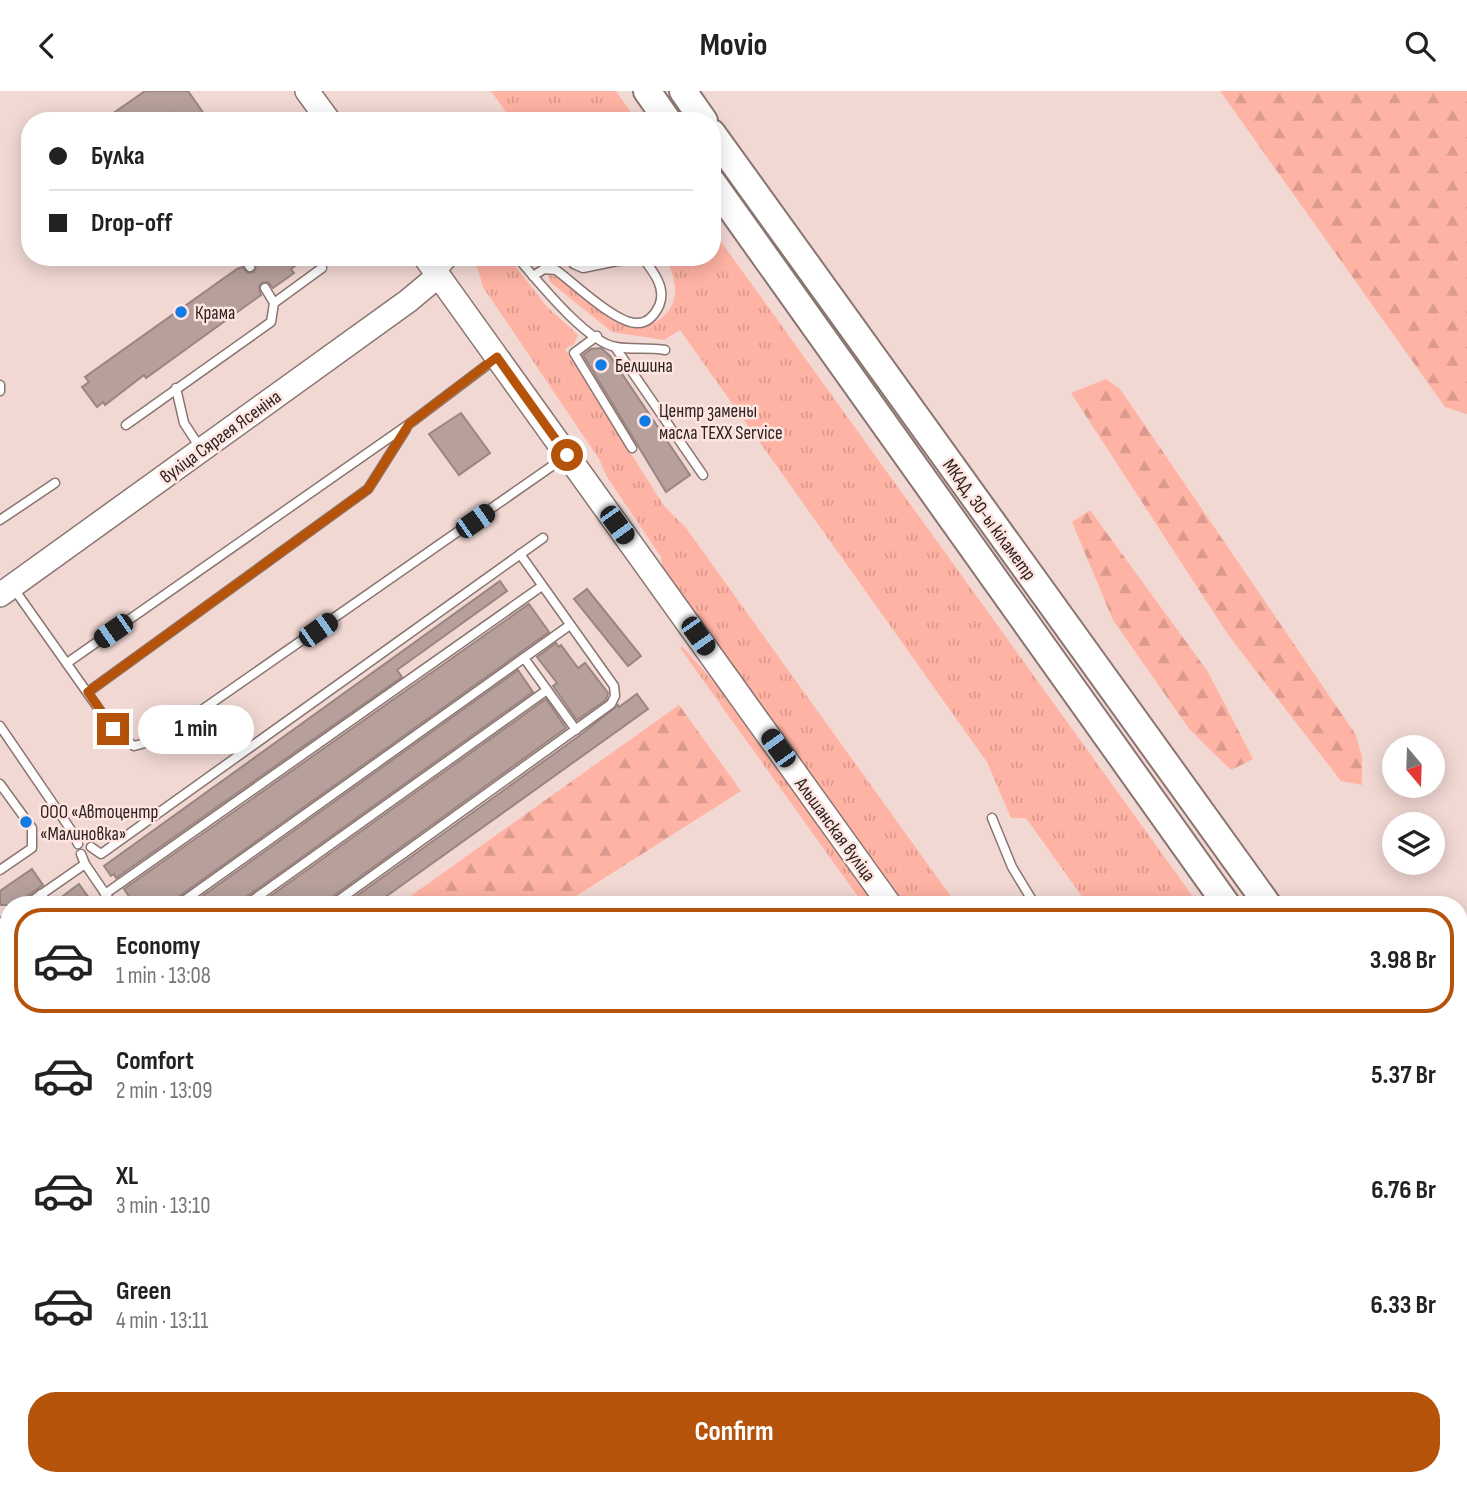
<!DOCTYPE html>
<html lang="en">
<head>
<meta charset="utf-8">
<style>
	body { margin:0; font-family:"Sofia Sans Condensed",sans-serif; background:#f2f2f2; color:#222; height:100vh; display:flex; flex-direction:column; font-size:26px; white-space:nowrap }
	* { box-sizing:border-box; margin:0 }
	p { font-size:23px; color:#767676 }
	.icon { flex:none; width:38px; height:38px; fill:none; stroke:currentColor; stroke-width:2; stroke-linecap:round; stroke-linejoin:round }
	.map { position:relative; flex:1; overflow:hidden }
	.sheet { position:absolute; left:0px; top:805px; width:1468px; height:590px; display:flex; flex-direction:column; background:#fff; border-radius:28px 28px 0 0; box-shadow:0 4px 18px #0003 }
	.sheet>* { flex:none }
	.banner { position:absolute; left:21px; top:21px; width:700px; height:154px; border-radius:28px; box-shadow:0 4px 18px #0003; display:grid; align-content:center; height:154px; padding:0 28px; background:#fff }
	.needle { width:46px; rotate:161deg }
	.fabs { position:absolute; left:1382px; top:644px; display:grid; gap:14px }
	.fabs a { display:grid; place-items:center; width:63px; height:63px; border-radius:50%; background:#fff; box-shadow:0 4px 18px #0003; font-size:35px }
	.end { position:absolute; width:32px; height:32px; margin:-16px; border:9px solid #b45309; background:#fff; box-shadow:0 0 0 4px #fff }
	.from { border-radius:50% }
	.bubble { position:absolute; height:49px; border-radius:24px; background:#fff; box-shadow:0 4px 18px #0003; font-size:23px; font-weight:700; line-height:49px; text-align:center }
	.car { position:absolute; width:21px; height:42px; margin:-21px -10px; border-radius:9px; box-shadow:0 0 5px 2px #0007; background:linear-gradient(#222 24%,#8ab4d8 0 40%,#222 0 76%,#8ab4d8 0 86%,#222 0) }
	.banner b { display:flex; align-items:center; gap:24px; height:66px; font-size:26px }
	.banner b+b { border-top:2px solid #e0e0e0 }
	.banner i { width:18px; height:18px; background:#222 }
	ul { padding:12px 0 0; list-style:none }
	li { display:flex; align-items:center; gap:21px; height:105px; margin:0 14px 10px; padding:0 14px; border:4px solid transparent; border-radius:28px }
	li div { flex:1 }
	li b { display:block; font-size:26px }
	li em { font-style:normal; font-weight:700 }
	li.on { border-color:#b45309 }
	li>.icon { width:63px; height:63px; stroke-width:1.5 }
	.primary-button { display:flex; gap:14px; margin-top:auto; padding:14px 28px }
	.primary-button a { flex:1; height:80px; border-radius:28px; background:#b45309; color:#fff; font-size:28px; font-weight:700; line-height:80px; text-align:center }
	header { display:flex; justify-content:space-between; align-items:center; height:91px; padding:0 28px; background:#fff; font-size:32px; font-weight:700 }
	.map>svg:first-child { display:block }
</style>
</head>
<body>
<header><svg class="icon" aria-label="back" viewBox="0 0 24 24"><path d="M15 5l-7 7 7 7"/></svg>Movio<svg class="icon" aria-label="search" viewBox="0 0 24 24"><circle cx="10" cy="10" r="6"/><path d="M15 15l6 6"/></svg></header>
<div class="map">
<svg width="1467" height="1394" viewBox="0 0 1467 1394">
	<defs>
		<pattern id="grass-tufts" width="24" height="20" patternUnits="userSpaceOnUse" patternTransform="scale(1.75)"><rect width="24" height="20" fill="#ffb3a4"/><path d="M3 7l-1-3M5 7V3M7 7l1-3M15 17l-1-3M17 17v-4M19 17l1-3" fill="none" stroke="#db9a8d"/></pattern>
		<pattern id="forest-firs" width="22" height="20" patternUnits="userSpaceOnUse" patternTransform="scale(1.75)"><rect width="22" height="20" fill="#ffb3a4"/><path d="M5 1l3.5 6h-7zM16 11l3.5 6h-7z" fill="#db9a8d"/></pattern>
	</defs>
	<rect width="100%" height="100%" fill="#f1d8d3"/>
	<g fill="url(#grass-tufts)">
		<polygon points="491,0 616,0 637,30 501,30 508,24"/>
		<path d="M712,138l487,676h-111l-62,-87h-15l-24,-56 -307,-432 -16,10 -52,-8 -62,-50 -2,-7 10,2c14,12 44,38 60,46 25,12 59,-5 57,-35 -1,-12 -5,-21 -10,-31h47z"/>
		<polygon points="478,166 508,166 547,216 578,244 574,253 565,258 664,415 686,437 957,814 904,814 663,480 661,466 607,386 599,368 483,196 476,172"/>
		<polygon points="682,555 723,601 876,814 864,814 680,557"/>
		<polygon points="1460,1176 1467,1186 1467,1394 1405,1394 1400,1386 1460,1386"/>
		<polygon points="1315,1386 1364,1386 1369,1394 1321,1394"/>
	</g>
	<g fill="url(#forest-firs)">
		<polygon points="1220,0 1467,0 1467,323 1445,316"/>
		<polygon points="1106,288 1120,298 1356,644 1362,666 1362,694 1341,690 1229,545 1071,302"/>
		<polygon points="1090,419 1208,581 1253,668 1231,679 1190,639 1113,529 1072,431"/>
		<polygon points="679,614 741,700 562,814 398,814"/>
		<polygon points="9,1090 9,1117 0,1123 0,1097"/>
		<polygon points="550,1386 649,1386 655,1394 539,1394"/>
	</g>
	<g fill="#b7a09b" stroke="#9b8580" stroke-width="2">
		<polygon points="145,0 188,0 209,30 178,30 172,22 162,30 102,30"/>
		<polygon points="255,166 307,166 291,178 294,182 273,197 268,191 261,192 259,196 261,204 146,287 144,284 105,314 103,311 97,316 82,296 89,291 85,286 237,178 242,176 248,182 254,181 256,175 253,168"/>
		<polygon points="601,257 610,265 690,384 666,401 583,264 591,258"/>
		<polygon points="461,322 490,362 459,384 429,343"/>
		<polygon points="500,490 507,500 397,579 402,586 116,787 114,783 111,785 104,775"/>
		<polygon points="587,498 641,565 628,575 574,508"/>
		<polygon points="529,513 549,541 174,809 172,814 135,814 124,798"/>
		<polygon points="556,552 559,556 561,554 578,577 585,572 608,602 606,609 577,629 553,595 557,592 537,566"/>
		<polygon points="518,579 533,601 242,809 240,814 190,814"/>
		<polygon points="637,603 648,618 374,814 344,814 579,645 618,614 619,616"/>
		<polygon points="546,608 566,637 328,809 326,814 258,814"/>
		<polygon points="32,778 43,794 22,809 20,814 0,814 0,800"/>
		<polygon points="79,793 94,814 55,814 55,811"/>
	</g>
	<g fill="none" stroke-linecap="round" stroke-linejoin="round">
		<defs>
			<g id="service">
				<polyline points="243,166 250,176"/>
				<path d="M517,166c20,23 69,85 99,90 16,3 33,0 49,3"/>
				<polyline points="567,166 574,173 583,177 617,170 644,168"/>
				<polyline points="440,183 456,166"/>
				<path d="M533,185l11,-7 12,1c18,13 61,55 82,53 10,0 17,-9 21,-17 8,-18 -6,-35 -17,-49"/>
				<polyline points="274,212 322,177"/>
				<polyline points="597,245 574,262 632,357"/>
				<polyline points="615,256 703,384"/>
				<polyline points="0,294 0,300"/>
				<polyline points="176,297 184,332 201,358"/>
				<polyline points="126,334 271,231 274,212 265,197"/>
				<polyline points="0,429 55,392"/>
				<polyline points="14,498 113,638 134,655 160,648 565,366"/>
				<polyline points="524,567 576,639"/>
				<polyline points="67,572 409,333 495,268"/>
				<polyline points="88,601 368,398 406,338"/>
				<polyline points="0,635 73,742 78,753"/>
				<polyline points="0,693 32,737 32,757 0,779"/>
				<polyline points="992,727 1012,776 1035,814"/>
				<polyline points="91,756 101,763 543,447"/>
				<polyline points="85,773 113,814"/>
				<polyline points="41,803 49,814"/>
				<polyline points="105,803 542,495"/>
				<polyline points="26,814 85,773 81,763"/>
				<polyline points="178,814 570,534"/>
				<polyline points="246,814 547,599"/>
				<polyline points="332,814 611,613 615,605 614,595 520,463"/>
				<polyline points="0,833 9,826"/>
				<polyline points="0,883 9,876"/>
				<polyline points="0,943 9,937"/>
				<polyline points="0,1000 9,993"/>
				<polyline points="0,1056 9,1050"/>
				<polyline points="1382,1386 1387,1394"/>
			</g>
			<g id="secondary">
				<polyline points="307,0 329,30"/>
				<polyline points="425,166 890,814"/>
				<polyline points="0,504 408,210 438,185"/>
				<polyline points="1301,1386 1306,1394"/>
			</g>
			<g id="trunk">
				<polyline points="647,0 668,30"/>
				<polyline points="683,0 704,30"/>
				<polyline points="712,42 1268,814"/>
				<polyline points="712,91 1227,814"/>
				<polyline points="1460,1079 1467,1090"/>
				<polyline points="1460,1140 1467,1151"/>
			</g>
		</defs>
		<use href="#service" stroke="#8a7570" stroke-width="11"/>
		<use href="#secondary" stroke="#8a7570" stroke-width="26"/>
		<use href="#trunk" stroke="#8a7570" stroke-width="30"/>
		<use href="#service" stroke="#fff" stroke-width="8"/>
		<use href="#secondary" stroke="#fff" stroke-width="23"/>
		<use href="#trunk" stroke="#fff" stroke-width="26"/>
	</g>
	<g fill="none" stroke-linecap="round" stroke-linejoin="round">
		<polyline stroke="#b45309" stroke-width="9" points="113,638 88,601 368,398 409,333 497,266 567,364"/>
	</g>
	<g fill="#127ce4" stroke="#fee5e0" stroke-width="2.5">
		<circle cx="181" cy="221" r="7"/>
		<circle cx="601" cy="274" r="7"/>
		<circle cx="645" cy="330" r="7"/>
		<circle cx="26" cy="731" r="7"/>
	</g>
	<g text-anchor="middle" stroke-width="5" stroke-linejoin="round" paint-order="stroke">
		<g font-size="19" fill="#2c2321" stroke="#fee5e0" text-anchor="start">
			<text x="195" y="228">Крама</text>
			<text x="615" y="281">Белшина</text>
			<text x="659" y="326">Центр замены<tspan x="659" dy="22">масла TEXX Service</tspan></text>
			<text x="40" y="727">ООО «Автоцентр<tspan x="40" dy="22">«Малиновка»</tspan></text>
		</g>
		<g font-size="19" fill="#2c2321" stroke="#fee5e0">
			<text transform="translate(220 345) rotate(-36)" y="7">вуліца Сяргея Ясеніна</text>
			<text transform="translate(990 428) rotate(54)" y="7">МКАД, 30-ы кіламетр</text>
			<text transform="translate(836 738) rotate(54)" y="7">Альшанская вуліца</text>
		</g>
	</g>
</svg>
<div class="fabs">
<a><svg class="needle" viewBox="-14 -14 28 28"><path d="M0-13l5 13h-10z" fill="#e53935"/><path d="M0 13l5-13h-10z" fill="#767676"/></svg></a>
<a><svg class="icon" aria-label="layers" viewBox="0 0 24 24"><path d="M12 4l9 5-9 5-9-5zM3 14l9 5 9-5"/></svg></a>
</div>
<i class="end from" style="left:567px;top:364px"></i>
<i class="end" style="left:113px;top:638px"></i>
<div class="bubble" style="left:138px;top:614px;width:116px">1 min</div>
<i class="car" style="left:475px;top:430px;rotate:55deg"></i>
<i class="car" style="left:617px;top:434px;rotate:144deg"></i>
<i class="car" style="left:318px;top:539px;rotate:55deg"></i>
<i class="car" style="left:113px;top:540px;rotate:235deg"></i>
<i class="car" style="left:698px;top:545px;rotate:145deg"></i>
<i class="car" style="left:778px;top:657px;rotate:324deg"></i>
<div class="banner">
<b><i class="from"></i>Булка</b>
<b><i></i>Drop-off</b>
</div>
<section class="sheet">
<ul>
<li class="on"><svg class="icon" aria-label="car" viewBox="0 0 24 24"><path d="M5 17H2v-5l4-1 3-4h7l3 4 3 1v5h-3M9 17h6M6 11h13"/><circle cx="7" cy="17" r="2"/><circle cx="17" cy="17" r="2"/></svg><div><b>Economy</b><p>1 min · 13:08</p></div><em>3.98 Br</em></li>
<li><svg class="icon" aria-label="car" viewBox="0 0 24 24"><path d="M5 17H2v-5l4-1 3-4h7l3 4 3 1v5h-3M9 17h6M6 11h13"/><circle cx="7" cy="17" r="2"/><circle cx="17" cy="17" r="2"/></svg><div><b>Comfort</b><p>2 min · 13:09</p></div><em>5.37 Br</em></li>
<li><svg class="icon" aria-label="car" viewBox="0 0 24 24"><path d="M5 17H2v-5l4-1 3-4h7l3 4 3 1v5h-3M9 17h6M6 11h13"/><circle cx="7" cy="17" r="2"/><circle cx="17" cy="17" r="2"/></svg><div><b>XL</b><p>3 min · 13:10</p></div><em>6.76 Br</em></li>
<li><svg class="icon" aria-label="car" viewBox="0 0 24 24"><path d="M5 17H2v-5l4-1 3-4h7l3 4 3 1v5h-3M9 17h6M6 11h13"/><circle cx="7" cy="17" r="2"/><circle cx="17" cy="17" r="2"/></svg><div><b>Green</b><p>4 min · 13:11</p></div><em>6.33 Br</em></li>
</ul>
<div class="primary-button"><a>Confirm</a></div>
</section>
</div>
</body>
</html>
